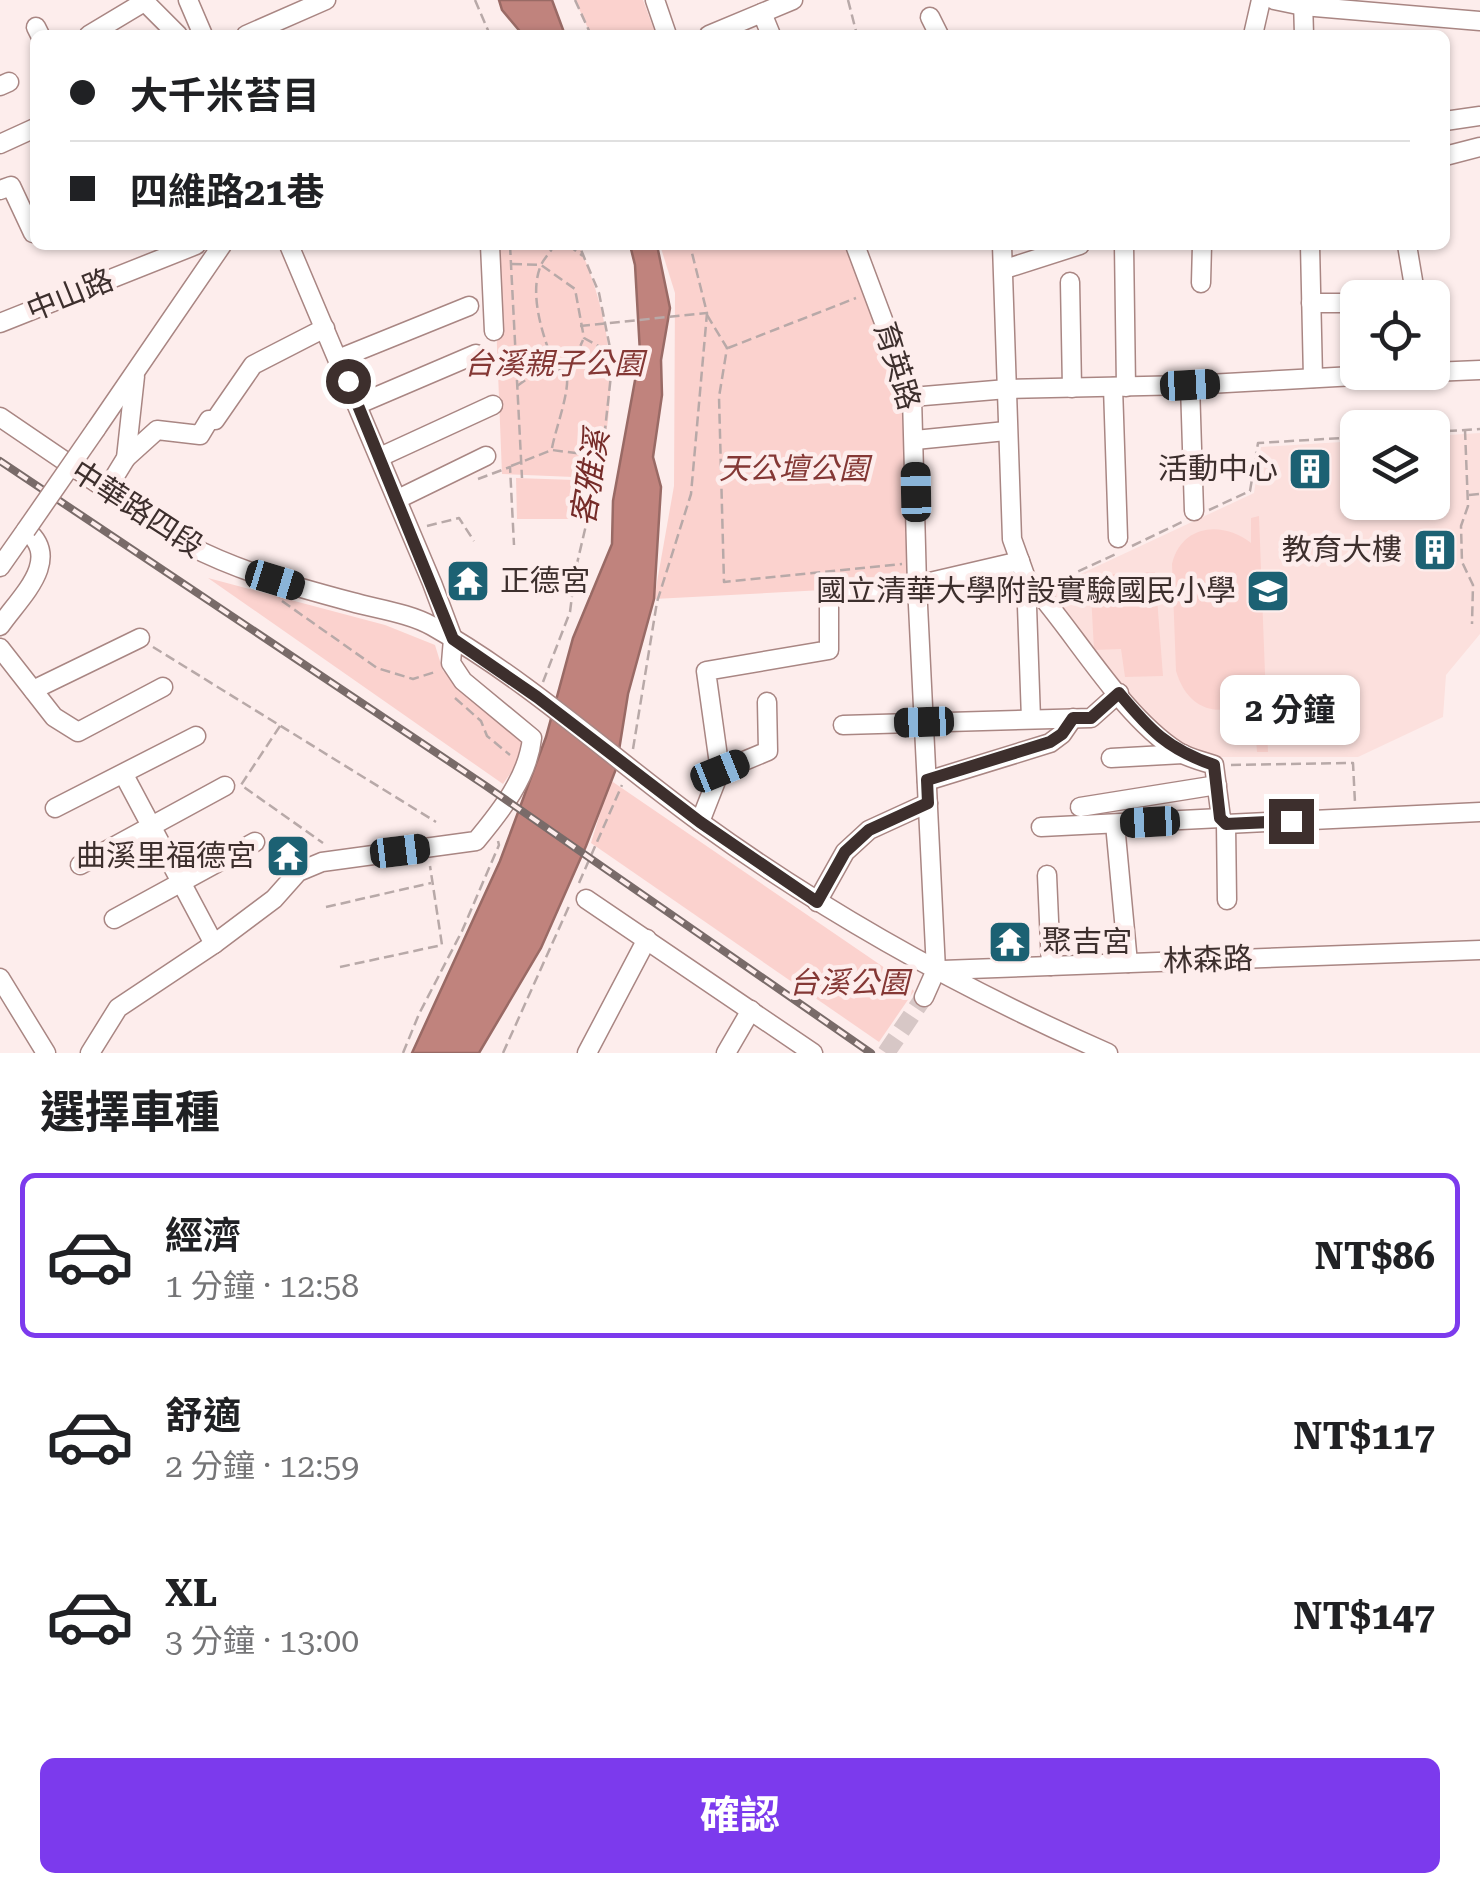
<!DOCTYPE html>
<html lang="zh-TW">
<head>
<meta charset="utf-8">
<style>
	body { margin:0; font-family:"Roboto Serif","Noto Sans TC",serif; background:#f6f6f6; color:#202124; height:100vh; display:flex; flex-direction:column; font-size:38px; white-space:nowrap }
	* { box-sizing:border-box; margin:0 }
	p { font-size:32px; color:#757577 }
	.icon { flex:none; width:55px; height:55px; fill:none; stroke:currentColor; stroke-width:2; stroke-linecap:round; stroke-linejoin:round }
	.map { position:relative; height:1053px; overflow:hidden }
	.side { display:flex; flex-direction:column; background:#fff; flex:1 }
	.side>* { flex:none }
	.guide { position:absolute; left:30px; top:30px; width:1420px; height:220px; border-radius:15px; box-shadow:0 2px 8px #0004; display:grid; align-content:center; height:220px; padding:0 40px; background:#fff }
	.fabs { position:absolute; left:1340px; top:280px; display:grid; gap:20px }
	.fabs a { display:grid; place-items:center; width:110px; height:110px; border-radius:15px; background:#fff; box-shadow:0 2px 8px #0004; font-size:50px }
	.end { position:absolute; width:45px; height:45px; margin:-22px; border:12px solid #3d2f2d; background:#fff; box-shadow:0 0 0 5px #fff }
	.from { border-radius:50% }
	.bubble { position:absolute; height:70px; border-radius:15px; background:#fff; box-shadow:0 2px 8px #0004; font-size:32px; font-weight:700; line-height:70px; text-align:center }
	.car { position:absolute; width:30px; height:60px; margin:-30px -15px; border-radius:12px; box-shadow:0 0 8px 2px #0007; background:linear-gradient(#222 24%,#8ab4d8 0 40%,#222 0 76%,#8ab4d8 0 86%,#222 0) }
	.guide b { display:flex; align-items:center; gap:35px; height:95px; font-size:38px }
	.guide b+b { border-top:2px solid #e0e0e0 }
	.guide i { width:25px; height:25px; background:#202124 }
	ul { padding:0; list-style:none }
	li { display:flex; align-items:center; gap:30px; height:165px; margin:0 20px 15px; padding:0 20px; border:5px solid transparent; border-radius:15px }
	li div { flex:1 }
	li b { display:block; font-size:38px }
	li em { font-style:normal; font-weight:700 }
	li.on { border-color:#7c3aed }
	li>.icon { width:90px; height:90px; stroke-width:1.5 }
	h2 { padding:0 40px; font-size:45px; line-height:120px }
	.button { display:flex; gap:20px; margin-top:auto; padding:20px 40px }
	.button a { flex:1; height:115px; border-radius:15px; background:#7c3aed; color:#fff; font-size:40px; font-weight:700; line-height:115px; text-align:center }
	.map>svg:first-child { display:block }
</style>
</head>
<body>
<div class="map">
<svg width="1480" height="1053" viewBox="0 0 1480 1053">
	<rect width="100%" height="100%" fill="#fdedec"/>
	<polygon fill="#fce0dd" points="1480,433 1480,634 1446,675 1443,717 1358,757 1190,757 1116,686 1053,596 1057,585 1254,493 1261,447 1357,441 1358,502 1432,502 1433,436"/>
	<g fill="#fbd2ce">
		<polygon points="575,0 643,0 656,35 591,35"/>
		<path d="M493,245h86c35,82 40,146 18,233l-95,-4z"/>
		<polygon points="660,245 853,245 912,397 917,585 654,599 674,486 675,293"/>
		<polygon points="516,478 575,480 577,519 517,519"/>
		<path d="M1259,516l9,236h-11l-4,-52c-34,19 -65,11 -77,-29l-4,-107c10,-40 51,-43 79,-21v-25z"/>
		<polygon points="1155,572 1163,676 1125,677 1121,649 1094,650 1090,575"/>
		<path d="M208,578l177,47 50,20 8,26 75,55c10,25 -1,38 -15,58z"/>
		<polygon points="610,780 901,979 914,991 879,1042 591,843"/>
	</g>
	<g fill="#c0837d" stroke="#996a65" stroke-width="2.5">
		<polygon points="499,0 552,0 565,35 523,35 502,10"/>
		<polygon points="630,245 657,245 670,308 661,360 662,395 653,457 661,487 654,599 628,694 616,769 586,846 541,948 479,1053 412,1053 500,861 546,737 573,638 612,544 613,501 640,353 635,265"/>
	</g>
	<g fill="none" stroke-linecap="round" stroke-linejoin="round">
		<polyline stroke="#d7c7c6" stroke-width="18" stroke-dasharray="18 9" stroke-linecap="butt" points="886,1053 924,997"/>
		<defs>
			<g id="minor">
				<polyline points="143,0 178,35"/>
				<polyline points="188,0 203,35"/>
				<polyline points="655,0 667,35"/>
				<polyline points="1274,0 1303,6 1480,21"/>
				<polyline points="1303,0 1304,35"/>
				<polyline points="762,13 771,35"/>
				<polyline points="930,17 939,35"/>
				<polyline points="36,27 40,35"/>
				<polyline points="89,35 144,2"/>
				<polyline points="246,35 326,0"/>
				<polyline points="709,35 793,0"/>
				<polyline points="1253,35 1261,0"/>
				<polyline points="0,86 9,82"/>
				<polyline points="1445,121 1480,116"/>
				<polyline points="0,144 35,128"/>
				<polyline points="1445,156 1480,147"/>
				<polyline points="0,190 11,186 33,233"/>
				<polyline points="490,245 494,331"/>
				<polyline points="855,245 912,397 917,585 936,970 924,997"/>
				<polyline points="1002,245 1012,539 1026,578 1031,719"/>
				<polyline points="1124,245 1126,387"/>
				<polyline points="1310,245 1313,378"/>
				<polyline points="1407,245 1416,298"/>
				<polyline points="1005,269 1080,245"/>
				<polyline points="1070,282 1072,388"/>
				<polyline points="1201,283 1202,245"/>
				<polyline points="1311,303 1358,303"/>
				<polyline points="0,323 196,245"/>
				<polyline points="338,359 469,306"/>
				<polyline points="1432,372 1480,370"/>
				<polyline points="1190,385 1194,511"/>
				<polyline points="1113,387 1118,538"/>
				<polyline points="912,397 1007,389 1190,385 1427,372"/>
				<polyline points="359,404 476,354"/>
				<path d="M0,417l188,128c52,27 108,42 164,57 25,7 57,11 80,24 96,54 179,131 268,196 127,92 264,168 408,231"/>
				<polyline points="96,429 222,245"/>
				<polyline points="915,440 1006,431"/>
				<polyline points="380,457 493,405"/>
				<polyline points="126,458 157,430 200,435 209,420 215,420 253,365 325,328"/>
				<polyline points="107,489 126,458 135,376"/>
				<polyline points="398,499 486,456"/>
				<path d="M0,567l26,-37c37,30 -6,67 -26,96"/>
				<path d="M1026,578c48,52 93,135 151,173 11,7 25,10 37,14l7,53 5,6 254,-12"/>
				<polyline points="0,648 54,717 78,732 163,687"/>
				<polyline points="33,690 140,638"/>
				<polyline points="843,725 1091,718 1119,693"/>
				<polyline points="1111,758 1183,754"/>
				<polyline points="720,771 768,751 767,702"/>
				<polyline points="124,775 214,944"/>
				<polyline points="927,781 1050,743 1062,734 1073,718"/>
				<polyline points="1080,807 1217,785"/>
				<polyline points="55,808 196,736"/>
				<polyline points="700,822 720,771 706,671 829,650 829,596 917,585 1020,561"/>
				<polyline points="1115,824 1128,963"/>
				<polyline points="1226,824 1227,900"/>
				<polyline points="1041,827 1221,818"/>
				<polyline points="80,865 225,786"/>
				<polyline points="1047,875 1051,966"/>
				<polyline points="586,899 813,1053"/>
				<polyline points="817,902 845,852 869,830 928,803"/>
				<polyline points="114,919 255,842"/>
				<polyline points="942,970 1480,950"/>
				<polyline points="0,978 46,1053"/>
				<path d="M90,1053l28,-45 96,-64 60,-45 24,-27 24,-10 154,-21c25,-30 52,-64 56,-103l-69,-57 -12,-18 2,-24 -21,-56 -143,-338"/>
				<polyline points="587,1053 647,939"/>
				<polyline points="726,1053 751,1010"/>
			</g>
		</defs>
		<use href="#minor" stroke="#a98683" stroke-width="21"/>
		<g stroke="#b8a9a8" stroke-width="2.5" stroke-dasharray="10 5" stroke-linecap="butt">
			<polyline points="475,0 490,35"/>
			<polyline points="575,0 591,35"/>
			<polyline points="848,0 857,35"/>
			<polyline points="510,245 522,478"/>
			<polyline points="568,245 583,256"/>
			<polyline points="512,264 541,265 575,289 584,338 611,353"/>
			<polyline points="707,315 727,348 719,397 724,582 902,564"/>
			<polyline points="728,348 856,298"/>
			<polyline points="568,373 583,340"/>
			<path d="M517,386l21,-15 17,-4c-11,-28 -27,-72 -14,-102 3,-7 10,-13 13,-20"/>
			<polyline points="1465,430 1468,506 1461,526 1462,562 1473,585 1472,624"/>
			<polyline points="1432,432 1480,429"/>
			<path d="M552,448c4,-21 17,-53 15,-73l-9,-6"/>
			<polyline points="511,466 552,450 599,456"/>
			<polyline points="478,479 510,467 514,545"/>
			<polyline points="1469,495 1480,494"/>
			<polyline points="1209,510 1250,491 1258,443 1358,437"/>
			<polyline points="427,526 459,518 474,541"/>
			<polyline points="1132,546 1184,521"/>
			<polyline points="1051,584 1116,554"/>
			<polyline points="1065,598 1074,595"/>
			<polyline points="282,601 377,668 413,679 435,672"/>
			<polyline points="153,647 436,822"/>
			<polyline points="543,682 570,612 575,572 602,457 611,375 611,353 599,293 579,245"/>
			<polyline points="455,698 481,721 487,736 510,755"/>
			<polyline points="280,726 241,785 323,843"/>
			<polyline points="633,749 657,602 691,494 707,313 690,245"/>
			<polyline points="1231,765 1353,763 1355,803"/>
			<polyline points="579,883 622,785"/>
			<polyline points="326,907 431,883"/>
			<polyline points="340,967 442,945 430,866"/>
			<polyline points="403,1053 419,1014 462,931 499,845 498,841"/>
			<polyline points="503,1053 570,904"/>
		</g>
		<use href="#minor" stroke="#fff" stroke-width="18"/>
		<defs>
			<polyline id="rail" points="0,461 486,786 871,1053"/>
		</defs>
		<use href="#rail" stroke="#796b69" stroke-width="8"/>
		<use href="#rail" stroke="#fdedec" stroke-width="4" stroke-dasharray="11" stroke-linecap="butt"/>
		<defs>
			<polyline id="minor-bridge" points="26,530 96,429"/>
		</defs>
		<use href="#minor-bridge" stroke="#a98683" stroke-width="21" stroke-linecap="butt"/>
		<polyline stroke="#b8a9a8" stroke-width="2.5" stroke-dasharray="10 5" stroke-linecap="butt" points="580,326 707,313"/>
		<use href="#minor-bridge" stroke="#fff" stroke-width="18"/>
	</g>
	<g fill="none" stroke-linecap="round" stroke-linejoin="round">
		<path stroke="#3d2f2d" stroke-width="12" d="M348,381l105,258 84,58 163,125 117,80 28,-50 24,-22 59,-27 -1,-23 123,-38 12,-8 11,-16h18l28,-25c31,37 48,56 95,72l6,53 6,6 65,-3"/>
	</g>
	<defs>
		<symbol id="building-square" viewBox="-11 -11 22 22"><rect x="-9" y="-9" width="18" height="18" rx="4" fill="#1c6173" stroke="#fdedec"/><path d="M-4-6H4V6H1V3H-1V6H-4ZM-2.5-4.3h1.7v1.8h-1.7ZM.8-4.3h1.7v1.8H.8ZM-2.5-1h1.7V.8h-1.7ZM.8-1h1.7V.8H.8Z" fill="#fff"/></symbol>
		<symbol id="temple-square" viewBox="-11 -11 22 22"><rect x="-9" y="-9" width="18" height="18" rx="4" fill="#1c6173" stroke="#fdedec"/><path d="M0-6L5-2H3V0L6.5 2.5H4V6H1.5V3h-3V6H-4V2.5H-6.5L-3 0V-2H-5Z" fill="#fff"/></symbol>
		<symbol id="school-square" viewBox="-11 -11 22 22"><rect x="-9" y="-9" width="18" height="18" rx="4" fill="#1c6173" stroke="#fdedec"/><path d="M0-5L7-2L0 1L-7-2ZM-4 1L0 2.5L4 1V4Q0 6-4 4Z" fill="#fff"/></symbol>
	</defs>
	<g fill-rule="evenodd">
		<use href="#building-square" x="1285" y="444" width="50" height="50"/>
		<use href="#building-square" x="1410" y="525" width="50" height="50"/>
		<use href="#temple-square" x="443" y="556" width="50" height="50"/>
		<use href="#school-square" x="1243" y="566" width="50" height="50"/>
		<use href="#temple-square" x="263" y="831" width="50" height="50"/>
		<use href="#temple-square" x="985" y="917" width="50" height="50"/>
	</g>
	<g text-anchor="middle" stroke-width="9" stroke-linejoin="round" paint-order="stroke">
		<g font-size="30" fill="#3d2f2d" stroke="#fdedec">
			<text transform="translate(70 295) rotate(-22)" y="10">中山路</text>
			<text transform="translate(897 366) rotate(73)" y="10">育英路</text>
			<text transform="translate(137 509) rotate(33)" y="10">中華路四段</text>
			<text transform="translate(1208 960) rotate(-2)" y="10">林森路</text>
		</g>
		<g font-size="30" font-style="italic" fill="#843835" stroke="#fdedec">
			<text x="554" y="374">台溪親子公園</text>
			<text x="794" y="479">天公壇公園</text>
			<text x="849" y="993">台溪公園</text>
		</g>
		<g font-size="30" fill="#3d2f2d" stroke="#fdedec" text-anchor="end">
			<text x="1278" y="479">活動中心</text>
			<text x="1402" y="560">教育大樓</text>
			<text x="500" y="591" text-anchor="start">正德宮</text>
			<text x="1236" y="601">國立清華大學附設實驗國民小學</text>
			<text x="256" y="866">曲溪里福德宮</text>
			<text x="1042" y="952" text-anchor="start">聚吉宮</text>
		</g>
		<g font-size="32" font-style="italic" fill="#752b28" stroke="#fdedec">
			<text transform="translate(590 478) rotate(-81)" y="11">客雅溪</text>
		</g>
	</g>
</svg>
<div class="fabs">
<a><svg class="icon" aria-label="locate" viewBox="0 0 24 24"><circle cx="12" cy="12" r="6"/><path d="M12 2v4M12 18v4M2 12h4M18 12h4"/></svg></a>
<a><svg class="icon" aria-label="layers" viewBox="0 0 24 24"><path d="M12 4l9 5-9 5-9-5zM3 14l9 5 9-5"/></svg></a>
</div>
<i class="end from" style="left:348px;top:381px"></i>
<i class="end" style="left:1291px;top:821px"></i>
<div class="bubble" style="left:1220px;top:675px;width:140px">2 分鐘</div>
<i class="car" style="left:1190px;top:385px;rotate:87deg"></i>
<i class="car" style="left:916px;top:492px;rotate:359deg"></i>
<i class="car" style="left:275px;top:580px;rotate:107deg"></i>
<i class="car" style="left:924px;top:722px;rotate:268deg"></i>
<i class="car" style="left:720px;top:771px;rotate:68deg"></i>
<i class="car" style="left:1150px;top:822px;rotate:267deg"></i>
<i class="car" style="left:400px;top:851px;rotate:83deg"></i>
<div class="guide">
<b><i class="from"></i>大千米苔目</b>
<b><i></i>四維路21巷</b>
</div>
</div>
<section class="side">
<h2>選擇車種</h2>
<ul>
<li class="on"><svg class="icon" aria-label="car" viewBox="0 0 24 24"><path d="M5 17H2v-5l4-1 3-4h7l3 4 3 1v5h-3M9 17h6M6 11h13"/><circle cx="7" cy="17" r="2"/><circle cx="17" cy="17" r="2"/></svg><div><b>經濟</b><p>1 分鐘 · 12:58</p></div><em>NT$86</em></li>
<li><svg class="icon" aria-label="car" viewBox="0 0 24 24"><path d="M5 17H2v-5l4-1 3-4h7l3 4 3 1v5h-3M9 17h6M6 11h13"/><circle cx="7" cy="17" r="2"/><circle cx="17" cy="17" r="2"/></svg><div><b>舒適</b><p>2 分鐘 · 12:59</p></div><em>NT$117</em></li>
<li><svg class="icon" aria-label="car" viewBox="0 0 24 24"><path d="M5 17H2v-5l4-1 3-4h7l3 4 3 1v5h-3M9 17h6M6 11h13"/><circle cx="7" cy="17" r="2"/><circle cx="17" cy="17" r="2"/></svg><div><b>XL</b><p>3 分鐘 · 13:00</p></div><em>NT$147</em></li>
</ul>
<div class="button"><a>確認</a></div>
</section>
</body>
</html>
